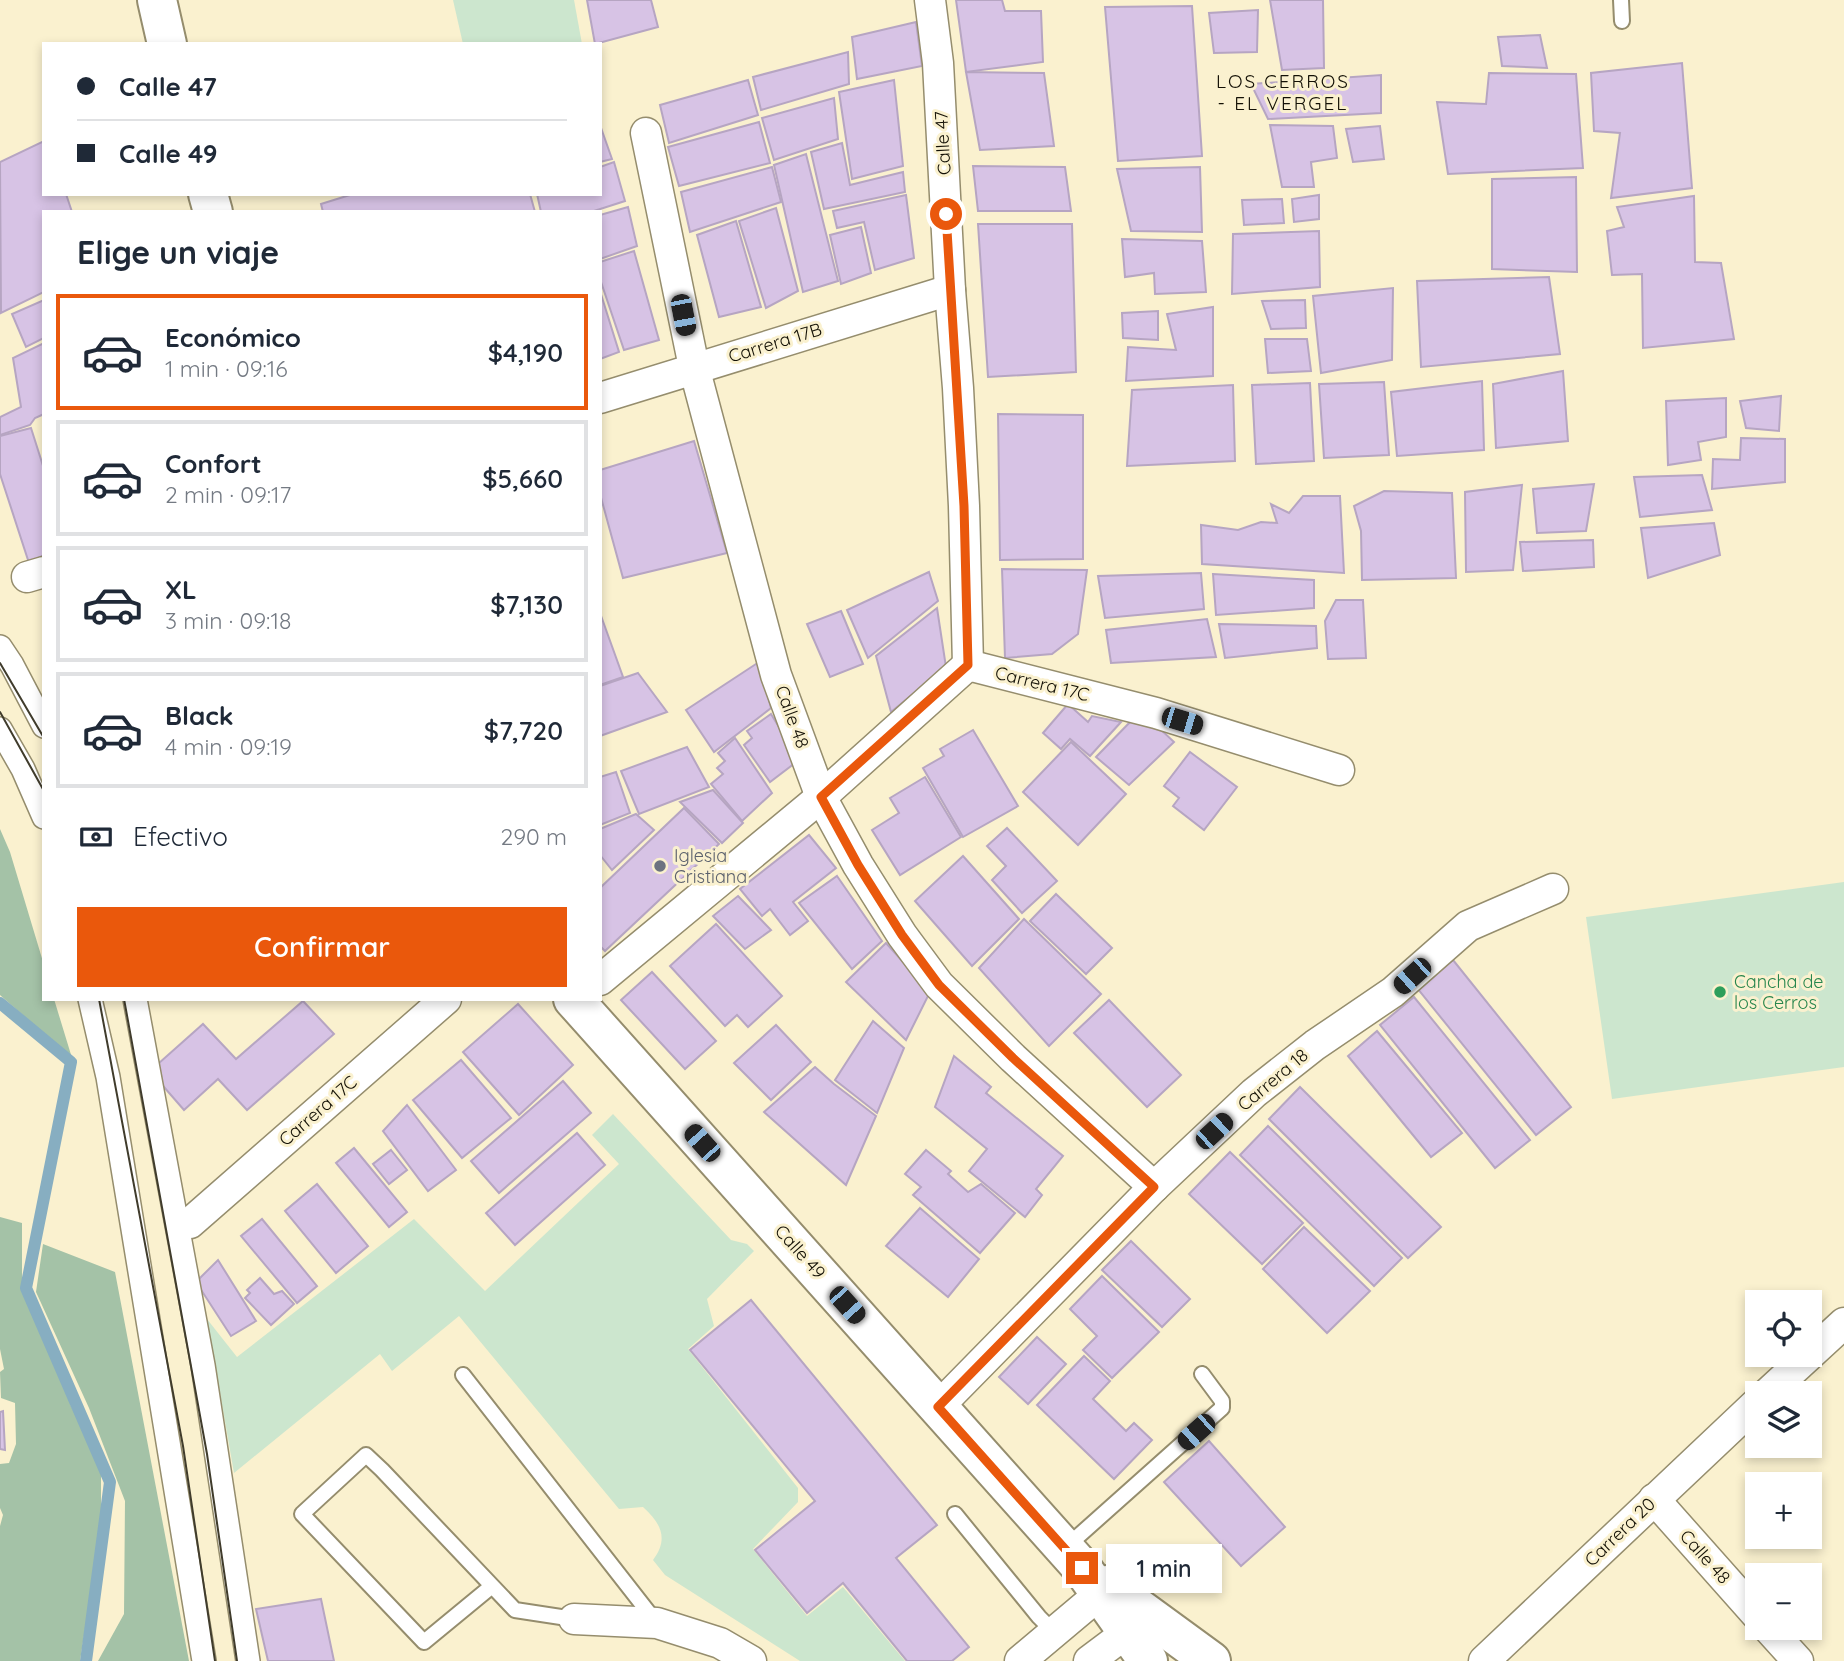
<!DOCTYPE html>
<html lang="es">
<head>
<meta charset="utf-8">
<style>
	body { margin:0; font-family:Quicksand,sans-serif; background:#f6f6f7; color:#1f2937; height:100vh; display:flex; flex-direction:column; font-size:26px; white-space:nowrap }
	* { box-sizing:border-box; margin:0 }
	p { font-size:23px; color:#747a83 }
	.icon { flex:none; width:38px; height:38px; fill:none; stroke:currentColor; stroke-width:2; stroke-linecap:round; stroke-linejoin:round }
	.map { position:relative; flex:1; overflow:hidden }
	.side { position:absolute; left:42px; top:210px; width:560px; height:791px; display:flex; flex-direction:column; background:#fff; border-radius:0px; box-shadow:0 4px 10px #0003 }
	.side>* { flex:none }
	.top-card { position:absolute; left:42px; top:42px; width:560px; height:154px; border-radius:0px; box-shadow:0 4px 10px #0003; display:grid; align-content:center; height:154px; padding:0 35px; background:#fff }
	.tools { position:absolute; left:1745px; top:1290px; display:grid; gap:14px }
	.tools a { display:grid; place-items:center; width:77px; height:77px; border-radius:0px; background:#fff; box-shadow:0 4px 10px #0003; font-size:35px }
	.end { position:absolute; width:32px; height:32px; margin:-16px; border:9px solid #ea580c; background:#fff; box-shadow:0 0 0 4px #fff }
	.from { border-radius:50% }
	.bubble { position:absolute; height:49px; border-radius:0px; background:#fff; box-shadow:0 4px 10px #0003; font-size:23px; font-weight:600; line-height:49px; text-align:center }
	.car { position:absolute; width:21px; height:42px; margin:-21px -10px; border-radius:9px; box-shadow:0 0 5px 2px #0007; background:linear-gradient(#222 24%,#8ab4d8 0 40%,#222 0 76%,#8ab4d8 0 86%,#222 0) }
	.top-card b { display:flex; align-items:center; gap:24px; height:66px; font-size:26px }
	.top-card b+b { border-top:2px solid #e0e1e3 }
	.top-card i { width:18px; height:18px; background:#1f2937 }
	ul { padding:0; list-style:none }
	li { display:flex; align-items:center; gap:21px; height:116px; margin:0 14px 10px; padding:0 21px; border:4px solid #e0e1e3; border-radius:0px }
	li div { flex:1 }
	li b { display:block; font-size:26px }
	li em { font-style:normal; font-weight:600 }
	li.selected { border-color:#ea580c }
	li>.icon { width:63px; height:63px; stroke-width:1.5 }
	h2 { padding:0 35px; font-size:32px; line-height:84px }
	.pay { display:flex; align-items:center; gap:18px; height:77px; padding:0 35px; font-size:26px }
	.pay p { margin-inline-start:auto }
	.action { display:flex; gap:14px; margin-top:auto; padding:14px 35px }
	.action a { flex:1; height:80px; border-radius:0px; background:#ea580c; color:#fff; font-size:28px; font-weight:600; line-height:80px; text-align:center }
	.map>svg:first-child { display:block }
</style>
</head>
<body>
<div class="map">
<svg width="1844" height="1661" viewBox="0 0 1844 1661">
	<rect width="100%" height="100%" fill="#faf1cf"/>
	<g fill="#cce6ce">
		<polygon points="453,0 574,0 582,44 463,44"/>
		<polygon points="1844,882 1844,1067 1612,1099 1586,917"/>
		<path d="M613,1114l118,126 16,4 7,7 -47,48 7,27 -26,23 110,139v14l-45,47 54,67 36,-29 62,74h-105l-135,-86 -12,-15c16,-21 8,-37 -10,-53l-24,2 -160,-193 -67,55 -12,-17 -146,119 -27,-154 30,38 177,-138 71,72 134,-127 -27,-29z"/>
	</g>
	<g fill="#a4c2a7">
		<polygon points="0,829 10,852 44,965 44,999 54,999 72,1058 0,995"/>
		<polygon points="0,1217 22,1223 22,1291 48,1339 71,1406 101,1467 101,1535 87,1616 80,1661 0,1661 0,1526 3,1515 0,1508 0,1464 9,1463 16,1444 15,1403 1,1398 0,1372 4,1369 0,1349"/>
		<polygon points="43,1244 115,1272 189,1661 98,1661 124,1614 125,1501 89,1408 36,1292"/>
	</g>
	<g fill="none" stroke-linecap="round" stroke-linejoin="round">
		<polyline stroke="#87aec1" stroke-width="12" points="0,1003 71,1062 26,1288 110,1482 86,1661"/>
	</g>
	<g fill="#d7c3e5" stroke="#b6a5c2" stroke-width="2">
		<polygon points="587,0 651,0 658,27 595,44"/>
		<polygon points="956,0 1002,0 1005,11 1041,11 1043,62 966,72"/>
		<polygon points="1270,0 1323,0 1324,68 1282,70"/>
		<polygon points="1192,6 1202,156 1118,161 1105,7"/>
		<polygon points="1258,10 1257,52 1214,53 1209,13"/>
		<polygon points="916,22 922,66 857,79 852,37"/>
		<polygon points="1540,35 1547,68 1502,66 1498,37"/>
		<polygon points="848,52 849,84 761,110 753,77"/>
		<polygon points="1682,63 1692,188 1611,198 1620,133 1594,131 1591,73"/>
		<polygon points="966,72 1044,73 1054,146 980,150"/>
		<polygon points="1489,73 1576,74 1583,168 1448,174 1437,102 1486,104"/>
		<polygon points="1381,75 1381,113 1268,119 1251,84"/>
		<polygon points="748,80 758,115 669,143 660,105"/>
		<polygon points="894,80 903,166 852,179 839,92"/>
		<polygon points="834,98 838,139 774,160 762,118"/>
		<polygon points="759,122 770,163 679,186 668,147"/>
		<polygon points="600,125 612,159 600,162"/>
		<polygon points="1270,125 1333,126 1337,158 1311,162 1314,187 1282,187"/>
		<polygon points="1380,126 1384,159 1353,162 1346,129"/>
		<polygon points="44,141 44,194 66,194 72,212 44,212 44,292 1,313 0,162"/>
		<polygon points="842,143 850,185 903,172 905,192 824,209 811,152"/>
		<polygon points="806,154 838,281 803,292 774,165"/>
		<polygon points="614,162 625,201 591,212 541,212 537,194 600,194 600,167"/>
		<polygon points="973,166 1065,167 1071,211 978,211"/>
		<polygon points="772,167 781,202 690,232 681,192"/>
		<polygon points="1200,167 1202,232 1131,231 1117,169"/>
		<polygon points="1576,177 1577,272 1492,269 1492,179"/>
		<polygon points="353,194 530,194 535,212 323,212 321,204"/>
		<polygon points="906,195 914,258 875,270 864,222 837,228 833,211"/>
		<polygon points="1319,195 1319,219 1294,222 1292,199"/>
		<polygon points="1694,196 1695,262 1721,263 1734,339 1643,348 1642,274 1612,275 1607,231 1624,227 1617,207"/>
		<polygon points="1282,199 1284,223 1244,225 1242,200"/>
		<polygon points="628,207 637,246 600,259 600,215"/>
		<polygon points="776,208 798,291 766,308 739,221"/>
		<polygon points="736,221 761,307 719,317 697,235"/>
		<polygon points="978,224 1072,224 1076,372 988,377"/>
		<polygon points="861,227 871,273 841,284 830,235"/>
		<polygon points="1319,231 1320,287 1232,294 1233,234"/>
		<polygon points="1122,239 1202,241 1206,292 1155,294 1154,273 1125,277"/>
		<polygon points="634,251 659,340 624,350 600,279 600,262"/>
		<polygon points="1549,277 1560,354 1421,367 1417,281"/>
		<polygon points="1393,288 1392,360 1321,373 1313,296"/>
		<polygon points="600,291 619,352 600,359"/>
		<polygon points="44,300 44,338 26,347 12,314"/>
		<polygon points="1305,300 1306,328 1271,329 1262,301"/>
		<polygon points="1213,307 1213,376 1126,381 1128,347 1176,350 1167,314"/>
		<polygon points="1158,311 1158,340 1123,338 1122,313"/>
		<polygon points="1265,339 1307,339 1311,371 1268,373"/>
		<polygon points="44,343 44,414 35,418 30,425 0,435 0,417 21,407 13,358"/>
		<polygon points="1563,371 1568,441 1496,448 1493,384"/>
		<polygon points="1482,381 1484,450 1397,456 1391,392"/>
		<polygon points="1384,382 1389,455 1324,458 1319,384"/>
		<polygon points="1310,383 1314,461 1256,464 1252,385"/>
		<polygon points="1233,385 1235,461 1127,466 1132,390"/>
		<polygon points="1781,396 1779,431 1746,428 1740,401"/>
		<polygon points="1726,398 1726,437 1698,442 1701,460 1668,465 1666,401"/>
		<polygon points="998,414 1083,415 1083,559 1000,560"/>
		<polygon points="31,428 44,469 44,555 29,563 0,474 0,436"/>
		<polygon points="1741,438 1785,439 1785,482 1712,489 1713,459 1740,460"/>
		<polygon points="694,441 727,553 623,578 600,494 600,470"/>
		<polygon points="1702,475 1712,510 1640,517 1634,477"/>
		<polygon points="1594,484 1586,531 1537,533 1533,489"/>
		<polygon points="1522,485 1513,570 1466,572 1465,492"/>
		<polygon points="1384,491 1452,493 1456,578 1362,580 1361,531 1354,506"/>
		<polygon points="1303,496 1340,496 1344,573 1202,564 1201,525 1238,530 1261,522 1277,523 1271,504 1289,513"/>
		<polygon points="1714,523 1720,555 1648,578 1641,528"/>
		<polygon points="1593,540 1594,567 1523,571 1520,542"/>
		<polygon points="1002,569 1087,570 1078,634 1052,654 1005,658"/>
		<polygon points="929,572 938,601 868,658 847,610"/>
		<polygon points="1201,573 1204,609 1105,618 1098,576"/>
		<polygon points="1213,574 1314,580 1314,608 1216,615"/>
		<polygon points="1336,600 1363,600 1366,658 1328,659 1325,621"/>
		<polygon points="937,608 946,667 891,712 876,656"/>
		<polygon points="841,611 863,664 830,677 807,624"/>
		<polygon points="600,613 623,677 600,685"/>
		<polygon points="1207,619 1216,657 1111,663 1106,630"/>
		<polygon points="1219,624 1316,626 1317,648 1225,658"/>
		<polygon points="759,662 771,708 714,752 686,710"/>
		<polygon points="638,673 667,712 600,736 600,686"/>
		<polygon points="1068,704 1088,722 1092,716 1121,722 1090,756 1070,739 1061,749 1043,733"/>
		<polygon points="771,714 799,760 770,782 744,745 752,738 747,731"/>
		<polygon points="1134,718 1157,726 1174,742 1129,785 1096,757"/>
		<polygon points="973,730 1018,806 963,837 923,768 944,756 940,749"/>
		<polygon points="735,738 772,793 742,821 711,784 723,774 717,768 725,761 718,753"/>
		<polygon points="1071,742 1126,794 1078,845 1023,792"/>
		<polygon points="687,747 709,787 639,814 621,771"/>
		<polygon points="1190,752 1237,787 1204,830 1173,806 1179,798 1164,786"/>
		<polygon points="616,772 630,813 600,825 600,777"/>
		<polygon points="925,777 961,837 900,875 872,830 899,813 890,798"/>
		<polygon points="713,790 743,823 722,843 680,802"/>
		<polygon points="684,808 719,844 605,951 600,946 600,888"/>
		<polygon points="636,814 654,830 612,870 600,855 600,829"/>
		<polygon points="1007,828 1057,881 1022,913 992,880 1006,866 987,846"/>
		<polygon points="809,835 836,868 793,902 808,921 790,935 770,909 762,916 740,889"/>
		<polygon points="963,856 1019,919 972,966 915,901"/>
		<polygon points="837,876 882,941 852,969 799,903"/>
		<polygon points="1056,894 1112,948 1086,974 1030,921"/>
		<polygon points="738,896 771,930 745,949 713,916"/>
		<polygon points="1024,919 1101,994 1049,1046 979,968"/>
		<polygon points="716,924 782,996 748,1027 737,1015 725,1026 670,966"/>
		<polygon points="886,943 930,992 906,1040 846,982"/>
		<polygon points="1453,960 1571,1107 1536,1135 1417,988"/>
		<polygon points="652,972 716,1041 685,1069 621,1000"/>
		<polygon points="1414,997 1530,1140 1495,1168 1380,1025"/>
		<polygon points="1109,1000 1181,1075 1147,1107 1074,1033"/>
		<polygon points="303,1001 334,1034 247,1110 218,1079 184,1110 150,1071 203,1024 236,1059"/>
		<polygon points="518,1004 573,1065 519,1115 463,1052"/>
		<polygon points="873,1021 904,1048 877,1113 835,1080"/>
		<polygon points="776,1025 811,1062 771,1100 734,1063"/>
		<polygon points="1377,1031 1462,1133 1431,1157 1348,1056"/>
		<polygon points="954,1056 991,1087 986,1093 1063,1156 1036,1189 1042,1195 1025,1217 969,1171 987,1149 935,1107"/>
		<polygon points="461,1060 511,1118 462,1158 413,1100"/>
		<polygon points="815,1067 834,1084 876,1116 846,1185 764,1112"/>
		<polygon points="563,1081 591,1113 499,1193 471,1161"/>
		<polygon points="1300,1087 1441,1227 1408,1258 1269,1119"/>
		<polygon points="407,1105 456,1170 428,1191 383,1131"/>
		<polygon points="1268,1126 1402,1258 1374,1286 1240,1155"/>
		<polygon points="577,1133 605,1165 515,1245 486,1213"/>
		<polygon points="354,1148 407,1212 389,1227 336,1163"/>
		<polygon points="391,1150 407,1170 389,1184 373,1164"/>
		<polygon points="926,1150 951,1171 948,1174 968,1192 981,1184 1015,1213 980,1253 913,1195 921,1187 905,1174"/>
		<polygon points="1230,1152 1303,1223 1262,1264 1189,1194"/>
		<polygon points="317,1184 368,1246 336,1273 285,1211"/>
		<polygon points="920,1208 979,1259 948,1297 886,1246"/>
		<polygon points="262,1219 317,1286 297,1303 241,1236"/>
		<polygon points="1304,1227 1370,1291 1327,1333 1263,1269"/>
		<polygon points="1131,1241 1190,1299 1162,1327 1102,1270"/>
		<polygon points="218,1260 256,1321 231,1336 196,1282"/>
		<polygon points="1102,1276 1159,1332 1112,1378 1083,1350 1097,1336 1070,1309"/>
		<polygon points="260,1278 274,1294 282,1291 294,1304 271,1325 245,1298 250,1293 247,1290"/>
		<polygon points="751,1300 937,1525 896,1558 969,1647 952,1661 907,1661 843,1583 807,1613 755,1550 815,1501 690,1350"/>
		<polygon points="1037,1337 1066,1364 1028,1404 999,1377"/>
		<polygon points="1084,1356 1110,1381 1093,1399 1126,1431 1134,1423 1152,1440 1114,1479 1037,1405"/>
		<polygon points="3,1411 5,1450 0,1449 0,1412"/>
		<polygon points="1209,1441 1285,1527 1241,1566 1164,1482"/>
		<polygon points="321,1599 334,1661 268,1661 256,1609"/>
	</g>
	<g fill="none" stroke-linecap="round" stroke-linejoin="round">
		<defs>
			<g id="service">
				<polyline points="1621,0 1622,21"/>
				<polyline points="463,1375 656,1622"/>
				<polyline points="955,1514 1039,1617 1054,1632"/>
				<polyline points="1065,1548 1222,1408 1222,1401 1202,1374"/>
				<polyline points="492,1586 424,1642 302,1514 366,1455 382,1470 515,1610 574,1619"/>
			</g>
			<g id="pedestrian">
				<polyline points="0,647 12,665 44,726"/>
				<polyline points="0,729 23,769 44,817"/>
				<polyline points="90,999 108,1077 204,1661"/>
				<polyline points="135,999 203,1365 248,1661"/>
			</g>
			<g id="minor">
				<polyline points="930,0 938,63 950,290 958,388 964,506 968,665"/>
				<polyline points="646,133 694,367 776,675 821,797 858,865 902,935 939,985 1013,1058 1154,1187"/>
				<polyline points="600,398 950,290"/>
				<polyline points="27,577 44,572"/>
				<polyline points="600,980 821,797 968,665 1156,713 1339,770"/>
				<polyline points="190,1223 446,999"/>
				<polyline points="1768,1393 1844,1323"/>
				<polyline points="938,1407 1154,1187 1254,1093 1315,1045 1393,992 1468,926 1553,889"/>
				<polyline points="1654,1499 1757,1615"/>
				<polyline points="574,1619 657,1623 720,1643 751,1661"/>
				<polyline points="1768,1628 1798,1661"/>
				<polyline points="1020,1661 1108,1587"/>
				<polyline points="1089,1661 1145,1619"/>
				<polyline points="1484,1661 1757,1403"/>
			</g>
			<g id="secondary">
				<polyline points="157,0 167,44"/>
				<polyline points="208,194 213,212"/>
				<polyline points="573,999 1082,1568 1148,1661"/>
				<polyline points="1107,1585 1211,1661"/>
			</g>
		</defs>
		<use href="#service" stroke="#958d6d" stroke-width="18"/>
		<use href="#pedestrian" stroke="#958d6d" stroke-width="26"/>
		<use href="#minor" stroke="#958d6d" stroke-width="33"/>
		<use href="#secondary" stroke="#958d6d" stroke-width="42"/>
		<use href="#service" stroke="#fff" stroke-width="14"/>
		<use href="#pedestrian" stroke="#fff" stroke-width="23"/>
		<use href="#minor" stroke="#fff" stroke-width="30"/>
		<use href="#secondary" stroke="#fff" stroke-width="38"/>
		<g stroke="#403c2c" stroke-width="2">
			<polyline points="0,663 44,738"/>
			<polyline points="0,712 44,791"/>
			<polyline points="99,999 183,1446 215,1661"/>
			<polyline points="124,999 207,1454 237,1661"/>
		</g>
	</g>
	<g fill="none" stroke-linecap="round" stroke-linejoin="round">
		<polyline stroke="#ea580c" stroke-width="9" points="946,214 964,506 968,665 821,797 858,865 902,935 939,985 1013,1058 1154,1187 938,1407 1082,1568"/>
	</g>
	<circle fill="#6b7280" stroke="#faf1cf" stroke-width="2.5" cx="660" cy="866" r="7"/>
	<circle fill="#2e9e5b" stroke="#faf1cf" stroke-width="2.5" cx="1720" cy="992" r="7"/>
	<g text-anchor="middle" stroke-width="6" stroke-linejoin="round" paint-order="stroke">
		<g font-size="18" fill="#131005" stroke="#faf1cf">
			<text transform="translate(943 143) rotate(-93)" y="6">Calle 47</text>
			<text transform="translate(775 343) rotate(-17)" y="6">Carrera 17B</text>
			<text transform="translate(1042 684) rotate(14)" y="6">Carrera 17C</text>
			<text transform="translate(792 717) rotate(70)" y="6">Calle 48</text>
			<text transform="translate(1273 1080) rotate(-40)" y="6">Carrera 18</text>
			<text transform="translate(318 1111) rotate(-41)" y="6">Carrera 17C</text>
			<text transform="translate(800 1252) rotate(48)" y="6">Calle 49</text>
			<text transform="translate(1620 1532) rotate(-44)" y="6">Carrera 20</text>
			<text transform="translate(1705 1557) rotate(48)" y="6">Calle 48</text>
		</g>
		<g font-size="18" fill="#5b616d" stroke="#faf1cf" text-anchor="start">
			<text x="674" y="862">Iglesia<tspan x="674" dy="21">Cristiana</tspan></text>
		</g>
		<g font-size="18" fill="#27864d" stroke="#faf1cf" text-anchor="start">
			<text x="1734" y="988">Cancha de<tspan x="1734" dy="21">los Cerros</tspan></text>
		</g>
		<g font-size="19" letter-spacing="2" fill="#131005" stroke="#faf1cf">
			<text x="1283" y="88">LOS CERROS<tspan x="1283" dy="22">- EL VERGEL</tspan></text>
		</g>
	</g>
</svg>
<div class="tools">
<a><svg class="icon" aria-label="locate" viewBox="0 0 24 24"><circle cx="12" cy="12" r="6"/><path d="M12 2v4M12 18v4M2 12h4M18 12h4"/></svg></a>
<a><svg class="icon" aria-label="layers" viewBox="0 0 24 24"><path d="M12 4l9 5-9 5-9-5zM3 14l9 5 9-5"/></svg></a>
<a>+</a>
<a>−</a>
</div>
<i class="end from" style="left:946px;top:214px"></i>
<i class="end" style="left:1082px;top:1568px"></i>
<div class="bubble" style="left:1106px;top:1544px;width:116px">1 min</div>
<i class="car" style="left:683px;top:315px;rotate:169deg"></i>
<i class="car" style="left:1182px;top:721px;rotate:107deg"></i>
<i class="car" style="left:1412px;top:976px;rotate:228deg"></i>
<i class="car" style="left:1214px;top:1131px;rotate:47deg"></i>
<i class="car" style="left:702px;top:1143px;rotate:318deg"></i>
<i class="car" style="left:847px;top:1305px;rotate:138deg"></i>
<i class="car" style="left:1196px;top:1432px;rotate:228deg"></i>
<div class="top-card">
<b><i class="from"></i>Calle 47</b>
<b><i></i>Calle 49</b>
</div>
<section class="side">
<h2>Elige un viaje</h2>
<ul>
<li class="selected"><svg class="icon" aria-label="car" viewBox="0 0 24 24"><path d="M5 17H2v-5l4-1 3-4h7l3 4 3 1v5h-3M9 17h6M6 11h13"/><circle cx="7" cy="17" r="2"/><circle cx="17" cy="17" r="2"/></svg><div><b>Económico</b><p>1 min · 09:16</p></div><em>$4,190</em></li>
<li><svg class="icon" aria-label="car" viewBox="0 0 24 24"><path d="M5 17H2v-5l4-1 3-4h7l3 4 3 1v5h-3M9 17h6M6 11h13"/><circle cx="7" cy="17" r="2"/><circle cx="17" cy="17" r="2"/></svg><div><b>Confort</b><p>2 min · 09:17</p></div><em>$5,660</em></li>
<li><svg class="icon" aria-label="car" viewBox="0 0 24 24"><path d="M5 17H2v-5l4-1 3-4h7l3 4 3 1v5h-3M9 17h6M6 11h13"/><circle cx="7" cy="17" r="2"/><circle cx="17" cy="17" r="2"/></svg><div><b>XL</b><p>3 min · 09:18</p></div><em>$7,130</em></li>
<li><svg class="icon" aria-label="car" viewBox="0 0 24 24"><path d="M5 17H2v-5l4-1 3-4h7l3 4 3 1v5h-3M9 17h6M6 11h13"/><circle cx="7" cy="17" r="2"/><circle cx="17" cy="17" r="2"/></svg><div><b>Black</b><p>4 min · 09:19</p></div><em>$7,720</em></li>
</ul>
<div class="pay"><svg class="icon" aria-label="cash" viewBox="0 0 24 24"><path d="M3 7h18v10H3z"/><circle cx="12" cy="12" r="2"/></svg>Efectivo<p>290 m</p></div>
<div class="action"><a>Confirmar</a></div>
</section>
</div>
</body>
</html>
